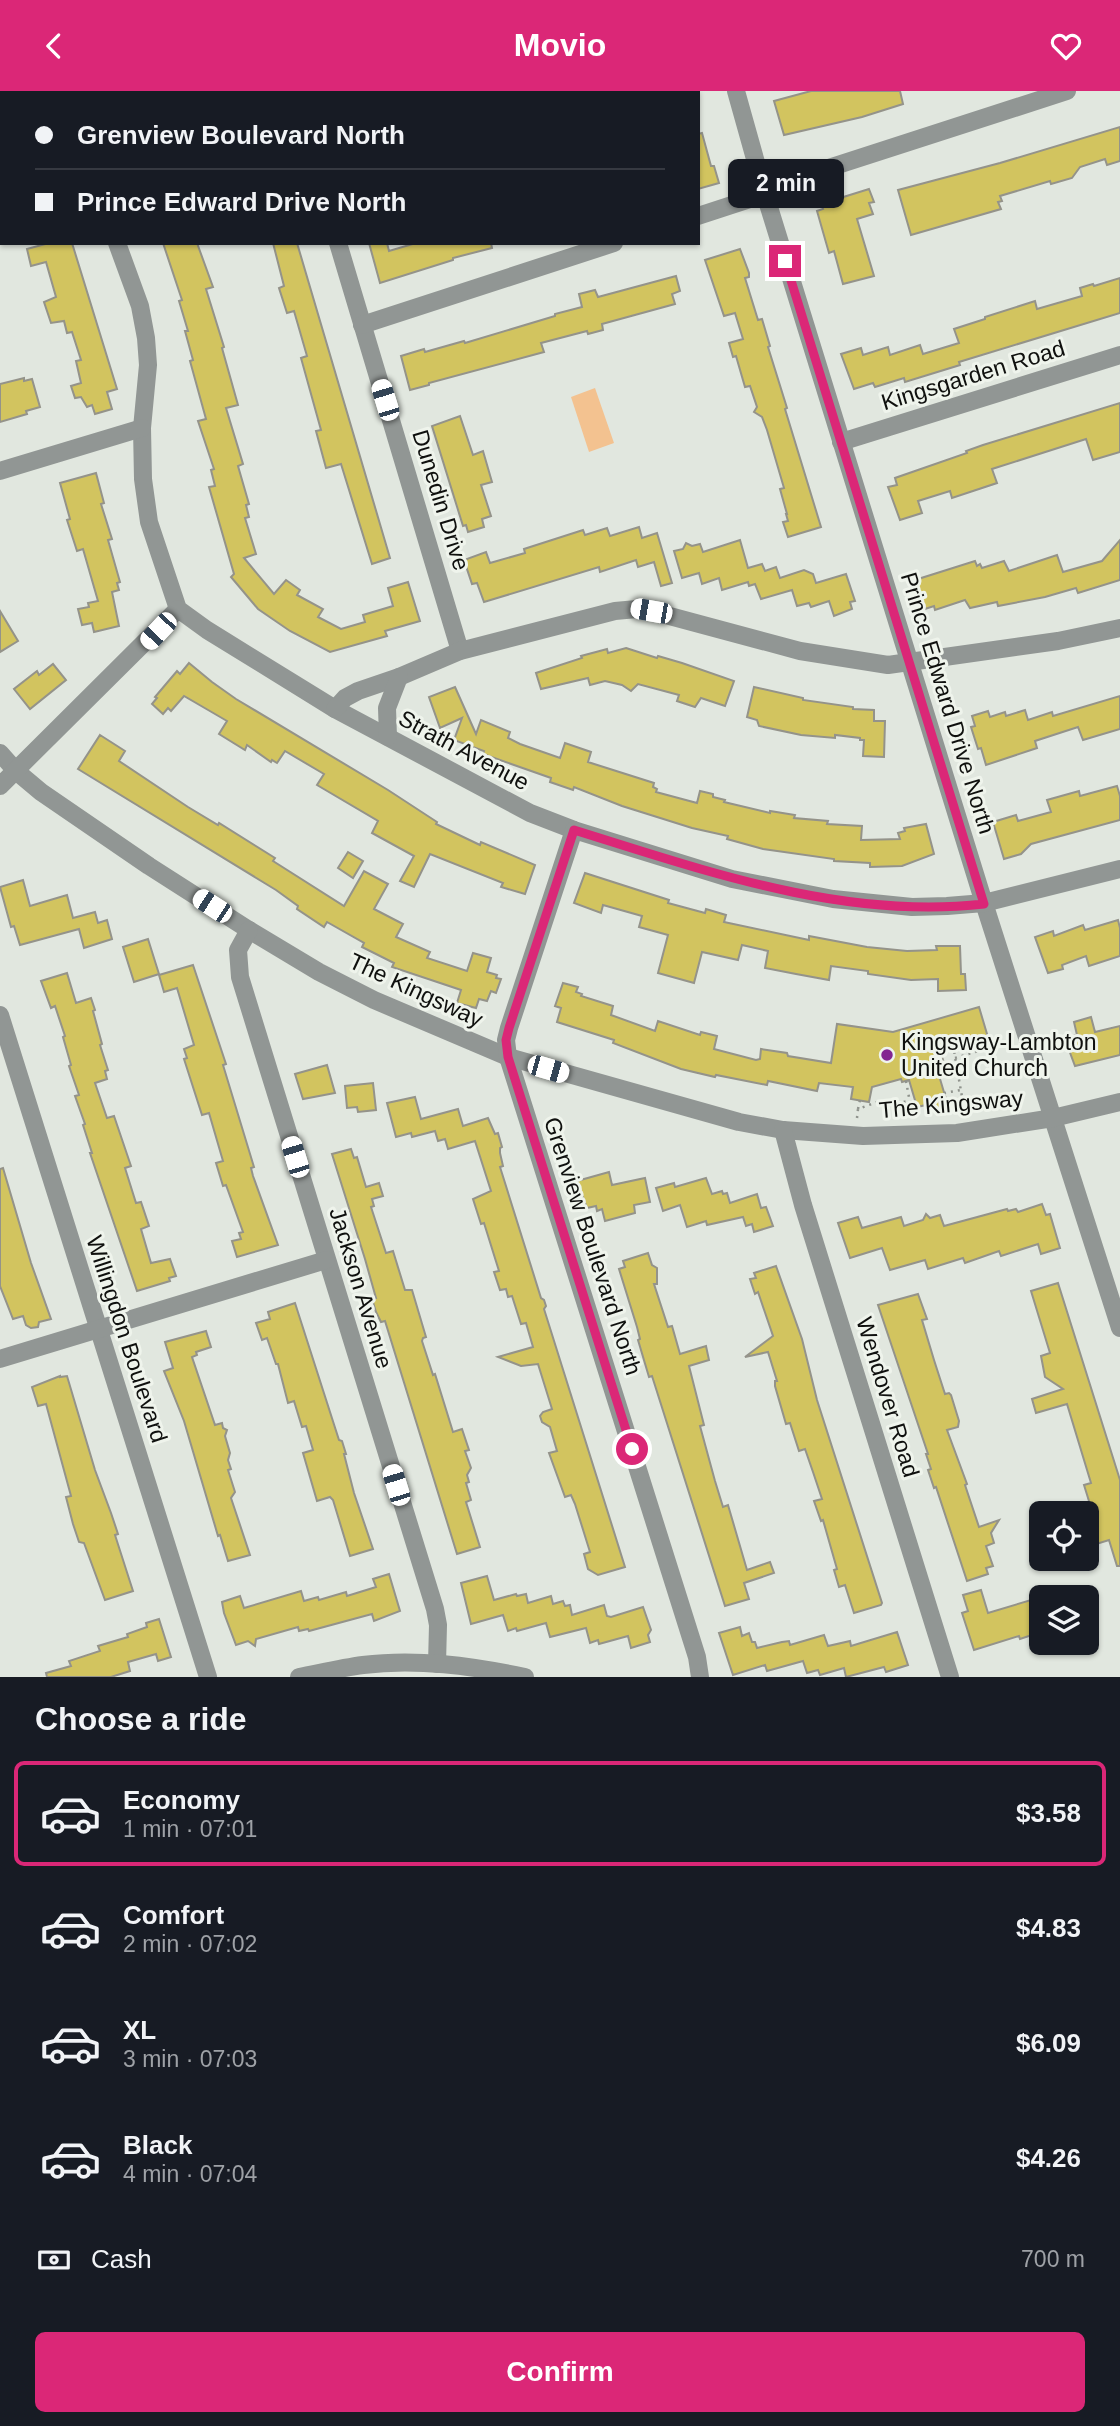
<!DOCTYPE html>
<html lang="en">
<head>
<meta charset="utf-8">
<style>
	body { margin:0; font-family:Arial,sans-serif; background:#242831; color:#f1f3f6; height:100vh; display:flex; flex-direction:column; font-size:26px; white-space:nowrap }
	* { box-sizing:border-box; margin:0 }
	p { font-size:23px; color:#9ea1a6 }
	.icon { flex:none; width:38px; height:38px; fill:none; stroke:currentColor; stroke-width:2; stroke-linecap:round; stroke-linejoin:round }
	.map { position:relative; height:1586px; overflow:hidden }
	.sheet { display:flex; flex-direction:column; background:#171b24; flex:1 }
	.sheet>* { flex:none }
	.banner { position:absolute; left:0px; top:0px; width:700px; height:154px; box-shadow:0 2px 5px #0004; display:grid; align-content:center; height:154px; padding:0 35px; background:#171b24 }
	.controls { position:absolute; left:1029px; top:1410px; display:grid; gap:14px }
	.controls a { display:grid; place-items:center; width:70px; height:70px; border-radius:10px; background:#171b24; box-shadow:0 2px 5px #0004; font-size:35px }
	.end { position:absolute; width:32px; height:32px; margin:-16px; border:9px solid #db2777; background:#fff; box-shadow:0 0 0 4px #fff }
	.from { border-radius:50% }
	.bubble { position:absolute; height:49px; border-radius:10px; background:#171b24; box-shadow:0 2px 5px #0004; font-size:23px; font-weight:600; line-height:49px; text-align:center }
	.car { position:absolute; width:21px; height:42px; margin:-21px -10px; border-radius:9px; box-shadow:0 0 5px 2px #0007; background:linear-gradient(#fff 24%,#345 0 40%,#fff 0 76%,#345 0 86%,#fff 0) }
	.banner b { display:flex; align-items:center; gap:24px; height:66px; font-size:26px }
	.banner b+b { border-top:2px solid #363941 }
	.banner i { width:18px; height:18px; background:#f1f3f6 }
	ul { padding:0; list-style:none }
	li { display:flex; align-items:center; gap:21px; height:105px; margin:0 14px 10px; padding:0 21px; border:4px solid transparent; border-radius:10px }
	li div { flex:1 }
	li b { display:block; font-size:26px }
	li em { font-style:normal; font-weight:600 }
	li.on { border-color:#db2777 }
	li>.icon { width:63px; height:63px; stroke-width:1.5 }
	h2 { padding:0 35px; font-size:32px; line-height:84px }
	.pay { display:flex; align-items:center; gap:18px; height:77px; padding:0 35px; font-size:26px }
	.pay p { margin-inline-start:auto }
	.primary-button { display:flex; gap:14px; margin-top:auto; padding:14px 35px }
	.primary-button a { flex:1; height:80px; border-radius:10px; background:#db2777; color:#fff; font-size:28px; font-weight:600; line-height:80px; text-align:center }
	header { display:flex; justify-content:space-between; align-items:center; height:91px; padding:0 35px; background:#db2777; color:#fff; font-size:32px; font-weight:600 }
	.map>svg:first-child { display:block }
</style>
</head>
<body>
<header><svg class="icon" aria-label="back" viewBox="0 0 24 24"><path d="M15 5l-7 7 7 7"/></svg>Movio<svg class="icon" aria-label="heart" viewBox="0 0 24 24"><path d="M12 20l-8-8c-3-5 5-10 8-4 3-6 11-1 8 4z"/></svg></header>
<div class="map">
<svg width="1120" height="1586" viewBox="0 0 1120 1586">
	<rect width="100%" height="100%" fill="#e1e7df"/>
	<polygon fill="#f3c290" points="595,297 614,352 589,361 571,306"/>
	<g fill="#d2c45f" stroke="#94938a" stroke-width="2">
		<polygon points="811,0 900,0 903,13 862,26 784,44 774,10"/>
		<polygon points="1120,36 1120,70 1107,74 1105,68 1080,76 1072,87 1051,93 1050,90 1000,105 1002,110 998,111 1001,118 911,144 898,99 1000,72"/>
		<polygon points="702,42 711,75 714,75 719,92 698,98 698,43"/>
		<polygon points="869,98 874,111 869,112 873,123 857,128 874,185 843,193 834,160 829,162 817,120 823,118 821,113"/>
		<polygon points="49,152 72,152 117,298 107,301 112,318 95,323 92,314 87,316 81,306 75,307 71,295 81,292 76,270 81,269 72,241 67,242 64,230 51,232 44,211 56,206 46,171 31,175 27,158"/>
		<polygon points="163,152 197,152 213,196 206,198 224,256 222,257 238,314 226,317 243,373 238,375 249,413 246,414 249,426 245,427 256,463 244,467 274,503 286,489 300,499 297,504 323,518 318,526 341,538 365,531 363,524 393,515 388,497 408,491 420,530 385,540 387,545 330,561 290,540 258,518 231,486 234,483 209,396 215,395 211,379 214,378 198,330 206,328 190,270 193,269 185,240 188,240 179,210 182,209"/>
		<polygon points="273,152 297,152 390,467 372,473 341,373 326,377 316,340 321,339 301,267 307,265 294,220 287,222 279,197 284,195"/>
		<polygon points="369,152 387,152 389,160 416,152 491,152 492,157 453,167 453,169 380,192"/>
		<polygon points="740,158 749,182 749,186 745,187 758,229 762,228 770,255 768,256 787,317 785,318 821,436 788,446 783,431 788,430 786,423 787,423 780,398 784,397 767,339 762,326 754,321 757,316 750,295 745,296 736,265 733,266 729,252 743,248 735,222 724,225 705,169"/>
		<polygon points="676,185 680,200 672,203 675,213 602,233 603,239 588,243 587,240 541,252 544,261 429,292 429,294 410,299 401,265 424,258 425,261 464,250 465,252 555,225 555,223 582,216 579,203 595,199 598,206"/>
		<polygon points="1120,187 1120,222 959,271 960,274 905,291 904,287 875,296 873,292 854,298 841,263 861,257 863,264 888,256 890,264 920,254 923,263 959,252 954,238 985,228 985,226 1035,210 1037,218 1082,205 1080,197 1093,193 1094,195"/>
		<polygon points="24,287 24,290 32,288 40,316 26,320 27,323 0,331 0,293"/>
		<polygon points="1120,312 1120,361 1093,369 1086,348 992,378 997,392 952,407 950,400 918,410 922,422 900,429 888,396 897,394 895,387 967,362 966,360 983,354"/>
		<polygon points="460,325 473,364 483,360 492,391 481,394 491,425 482,428 484,436 468,441 466,434 463,435 432,335"/>
		<polygon points="96,382 104,412 101,413 112,448 108,449 120,491 117,492 119,499 112,501 119,535 94,541 92,532 82,534 78,518 89,516 88,512 98,510 83,458 77,460 67,429 70,428 60,392"/>
		<polygon points="639,436 642,447 657,442 672,492 661,495 654,471 638,476 636,469 600,481 599,476 484,511 477,492 472,493 464,469 486,461 490,472 525,462 524,458 583,439 585,444 607,437 610,445"/>
		<polygon points="740,449 748,477 762,473 765,480 776,476 780,487 804,479 813,483 816,492 846,483 855,510 850,511 852,518 834,525 829,510 811,516 809,512 797,515 792,499 761,508 755,493 749,495 748,491 722,499 719,487 702,493 699,482 682,487 674,460 683,458 686,452 692,455 700,453 703,461"/>
		<polygon points="1120,449 1120,489 1078,502 1076,497 1045,506 998,515 997,511 970,517 965,509 935,519 934,515 925,518 915,489 975,470 977,475 980,473 982,477 1004,470 1009,480 1057,464 1063,481 1102,470"/>
		<polygon points="0,520 18,550 0,561"/>
		<polygon points="626,557 657,567 658,565 682,572 734,590 725,615 701,607 695,616 677,610 679,604 638,593 631,600 622,594 605,590 590,594 588,587 541,598 536,582 582,567 581,565 596,561 607,558 608,562"/>
		<polygon points="189,572 212,591 236,608 388,699 437,731 436,733 480,754 481,751 535,774 525,803 501,796 503,792 430,763 414,796 400,790 414,765 372,742 378,730 317,694 324,683 285,660 277,672 272,669 271,671 247,654 245,659 219,643 227,630 184,605 171,620 168,617 163,623 152,613 157,607 155,606 177,580 180,583"/>
		<polygon points="53,573 66,589 30,618 14,598 37,580 39,584"/>
		<polygon points="455,596 476,643 481,629 510,641 508,647 520,653 560,667 565,652 591,661 588,671 654,692 653,696 657,698 656,701 697,712 700,700 713,703 713,706 725,709 724,711 770,722 770,720 795,724 794,727 828,730 827,733 862,735 861,749 900,748 898,742 905,740 904,737 926,733 934,763 902,775 870,776 870,772 834,770 834,768 763,758 727,748 728,745 692,737 622,715 574,696 573,699 550,691 551,687 483,663 484,660 454,649 462,627 440,637 429,606"/>
		<polygon points="754,596 803,607 803,609 853,616 853,618 874,619 874,630 885,630 884,666 863,665 864,649 860,649 860,647 835,644 835,647 801,644 759,635 757,629 747,626"/>
		<polygon points="1120,605 1120,638 1083,649 1078,636 1035,650 1037,657 986,674 981,657 978,658 971,636 975,635 972,625 988,620 990,626 1005,621 1006,625 1025,619 1028,629 1052,621 1053,625"/>
		<polygon points="100,644 125,660 119,670 188,716 218,734 219,732 275,767 273,770 344,815 364,780 388,793 374,818 403,833 396,846 430,861 427,867 467,880 473,862 491,867 487,881 497,884 496,887 501,888 496,902 491,900 487,910 479,908 476,917 457,912 461,899 392,876 394,872 362,856 364,852 327,831 324,836 297,818 298,815 276,799 78,678"/>
		<polygon points="1117,695 1120,705 1120,729 1031,753 1021,763 1004,768 993,731 1016,724 1018,730 1051,721 1047,709 1079,700 1080,705"/>
		<polygon points="348,761 363,770 353,787 338,777"/>
		<polygon points="585,782 669,809 668,812 705,822 706,818 726,824 724,831 809,849 809,845 867,856 907,860 937,859 936,855 960,855 961,883 965,883 966,899 938,900 938,888 911,889 868,883 868,880 831,875 829,889 796,883 765,877 768,860 742,854 738,869 702,861 694,892 658,882 668,844 639,836 642,825 603,814 601,822 574,812"/>
		<polygon points="23,789 30,815 67,804 73,827 95,821 98,832 107,829 112,848 84,857 79,838 20,854 14,835 11,836 0,796"/>
		<polygon points="1118,829 1120,837 1120,865 1089,875 1086,865 1062,874 1063,878 1048,882 1035,846 1053,840 1054,845 1083,834 1085,839"/>
		<polygon points="148,848 159,883 134,891 123,856"/>
		<polygon points="193,874 226,973 223,974 254,1076 251,1077 253,1085 278,1154 237,1166 232,1150 241,1148 239,1142 243,1141 226,1094 223,1095 216,1072 223,1070 209,1022 202,1024 184,968 187,967 184,958 194,954 177,897 164,901 159,884"/>
		<polygon points="67,882 76,912 91,907 95,919 93,920 102,953 100,954 108,979 105,980 107,988 95,992 107,1027 114,1025 131,1075 125,1077 136,1112 141,1111 149,1135 141,1138 151,1172 170,1168 176,1185 169,1187 170,1190 137,1200 90,1062 92,1062 83,1034 85,1033 75,1005 79,1004 69,975 71,974 63,946 65,945 55,915 51,917 41,890"/>
		<polygon points="563,892 578,896 576,901 582,903 581,905 613,915 611,924 655,940 658,930 700,944 701,941 717,945 714,958 756,969 760,968 761,958 787,962 788,965 831,972 837,933 893,941 979,916 990,953 967,959 965,951 940,958 943,969 935,971 946,1008 939,1010 941,1017 928,1020 926,1014 917,1016 909,989 902,991 901,988 872,996 869,1011 851,1008 853,996 819,992 817,1000 768,990 767,994 716,984 715,986 681,978 613,952 614,949 557,931 561,917 555,915"/>
		<polygon points="1091,926 1095,941 1120,935 1120,964 1075,975 1066,951 1076,948 1075,944 1077,944 1074,931"/>
		<polygon points="327,974 335,1002 303,1008 295,983"/>
		<polygon points="373,992 376,1019 358,1021 357,1016 347,1017 345,995"/>
		<polygon points="415,1006 421,1028 458,1018 463,1035 488,1027 495,1043 498,1042 502,1056 500,1057 500,1062 503,1075 500,1076 541,1207 544,1209 546,1215 544,1218 625,1476 598,1484 588,1478 584,1463 590,1461 575,1413 571,1404 565,1406 549,1362 557,1360 550,1336 542,1331 540,1325 543,1321 552,1318 538,1273 521,1275 498,1266 533,1256 526,1232 521,1233 512,1205 508,1206 506,1198 500,1199 494,1181 499,1180 484,1132 481,1133 473,1108 491,1100 475,1050 448,1058 445,1048 438,1050 435,1040 412,1046 411,1042 396,1046 387,1012"/>
		<polygon points="351,1058 354,1067 357,1066 366,1096 379,1092 383,1105 372,1108 374,1115 371,1116 386,1162 393,1160 405,1199 412,1199 426,1246 423,1247 422,1250 433,1284 435,1283 453,1341 462,1338 469,1359 465,1360 471,1377 467,1384 469,1391 466,1392 471,1409 466,1411 480,1456 457,1463 385,1230 381,1231 376,1221 372,1208 376,1207 365,1168 332,1063"/>
		<polygon points="3,1077 31,1172 51,1228 39,1231 38,1236 31,1237 26,1234 23,1225 13,1228 0,1195 0,1078"/>
		<polygon points="609,1081 612,1094 645,1087 650,1111 634,1114 635,1122 605,1130 602,1118 597,1120 596,1115 587,1117 577,1090"/>
		<polygon points="706,1087 712,1103 722,1100 723,1103 727,1102 730,1112 757,1103 761,1117 766,1116 773,1135 754,1141 752,1133 746,1135 743,1126 707,1134 706,1130 687,1136 680,1114 663,1120 656,1097 674,1092 675,1096"/>
		<polygon points="1042,1113 1046,1124 1050,1123 1060,1157 1041,1163 1038,1153 1001,1165 999,1160 965,1172 963,1167 928,1178 925,1169 890,1179 882,1157 850,1167 838,1132 858,1126 862,1137 901,1126 904,1135 923,1129 926,1123 930,1127 940,1124 944,1135 1007,1118 1008,1120 1016,1118 1018,1121"/>
		<polygon points="648,1162 652,1174 657,1177 657,1193 654,1193 668,1236 672,1235 680,1263 706,1255 709,1269 689,1275 704,1334 700,1335 715,1390 723,1416 728,1414 747,1479 770,1471 774,1482 744,1492 749,1508 725,1515 652,1285 649,1286 638,1249 640,1248 637,1236 619,1178 625,1176 623,1170"/>
		<polygon points="776,1175 802,1248 817,1309 882,1512 881,1514 854,1522 845,1494 839,1496 834,1479 837,1478 823,1429 821,1430 814,1410 822,1408 813,1381 805,1358 799,1360 790,1332 786,1333 775,1295 775,1290 777,1290 768,1261 745,1266 773,1245 758,1201 755,1203 750,1188 756,1187 754,1182"/>
		<polygon points="1058,1192 1120,1389 1120,1475 1117,1475 1109,1449 1087,1456 1087,1440 1097,1436 1084,1394 1091,1392 1067,1313 1036,1322 1032,1308 1063,1298 1045,1286 1041,1265 1050,1262 1031,1200"/>
		<polygon points="918,1203 927,1228 922,1229 934,1269 945,1303 949,1302 951,1304 959,1330 958,1336 947,1339 967,1393 965,1394 979,1436 999,1429 991,1442 994,1452 986,1455 993,1475 986,1477 988,1483 967,1490 936,1396 934,1397 928,1379 931,1378 926,1363 928,1363 878,1214"/>
		<polygon points="295,1212 339,1349 342,1350 346,1363 344,1363 354,1402 373,1458 350,1465 333,1409 330,1406 317,1410 303,1362 313,1359 306,1335 302,1336 294,1310 288,1312 278,1273 276,1273 267,1247 262,1249 256,1232 270,1228 268,1221"/>
		<polygon points="206,1240 211,1256 196,1261 197,1264 192,1266 215,1334 222,1332 223,1337 227,1339 225,1345 230,1362 228,1369 231,1378 228,1379 235,1401 231,1407 250,1464 228,1470 220,1444 218,1445 184,1330 164,1280 173,1277 165,1251"/>
		<polygon points="60,1285 60,1286 67,1285 95,1379 111,1422 118,1443 115,1444 133,1500 105,1509 84,1452 79,1451 73,1433 66,1406 71,1405 46,1313 38,1315 32,1296"/>
		<polygon points="389,1483 400,1520 374,1530 372,1523 309,1540 308,1538 299,1540 298,1536 256,1548 255,1555 248,1550 236,1554 224,1522 222,1511 240,1505 244,1517 301,1500 304,1510 318,1506 319,1509 346,1501 347,1505 376,1496 373,1488"/>
		<polygon points="487,1485 494,1509 516,1503 517,1505 526,1503 528,1512 551,1505 553,1513 563,1510 565,1515 570,1514 572,1524 604,1514 607,1525 611,1526 643,1516 651,1539 648,1544 650,1551 631,1557 628,1545 599,1553 598,1549 590,1552 586,1537 550,1546 546,1532 517,1540 516,1537 508,1540 503,1524 471,1533 461,1492"/>
		<polygon points="981,1499 988,1522 1041,1506 1041,1541 1020,1548 1019,1545 974,1559 962,1522 968,1520 963,1504"/>
		<polygon points="159,1528 171,1566 158,1570 156,1563 128,1571 130,1580 111,1586 47,1586 46,1582 71,1575 69,1570 100,1560 98,1555 128,1546 127,1543 147,1536 146,1532"/>
		<polygon points="740,1536 742,1545 749,1542 752,1551 755,1551 757,1557 782,1551 789,1550 790,1554 824,1544 828,1555 850,1550 851,1555 897,1541 908,1574 886,1581 884,1576 846,1586 844,1577 820,1584 818,1579 807,1582 803,1570 767,1580 765,1574 733,1584 719,1542"/>
	</g>
	<g fill="none" stroke-linecap="round" stroke-linejoin="round">
		<g stroke="#8f938d" stroke-width="2.5" stroke-dasharray="2 5" stroke-linecap="butt">
			<polyline points="953,954 965,1023"/>
			<polyline points="955,967 1005,952"/>
			<polyline points="906,990 913,1028"/>
			<polyline points="944,1002 961,999"/>
			<polyline points="858,1018 860,1009"/>
			<polyline points="857,1027 858,1018 880,1010 915,1011"/>
		</g>
		<g stroke="#919694" stroke-width="18">
			<polyline points="68,0 68,2"/>
			<polyline points="294,0 294,2"/>
			<polyline points="736,0 764,100 984,812 1120,1237"/>
			<polyline points="0,124 2,123"/>
			<polyline points="698,125 750,108 779,93 1067,0"/>
			<polyline points="117,152 140,215 146,247 148,274 142,337 143,388 149,431 178,518 207,539 335,618 530,722 574,739 732,788 833,808 912,816 947,815 984,812 1120,778"/>
			<polyline points="338,152 460,560"/>
			<polyline points="362,234 614,152"/>
			<polyline points="841,351 1120,264"/>
			<polyline points="0,380 142,337"/>
			<polyline points="335,618 345,607 358,600 399,586 460,560 615,520 637,518 651,520 800,560 888,574 1058,550 1120,537"/>
			<polyline points="388,646 387,617 399,586"/>
			<polyline points="0,662 16,680 41,701 149,775 249,839 319,881 374,909 508,966 739,1031 783,1039 863,1045 957,1042 1053,1027 1120,1011"/>
			<polyline points="0,695 178,518"/>
			<polyline points="574,739 509,937 506,949 508,966 697,1566 700,1586"/>
			<polyline points="249,839 238,859 240,886 435,1518 438,1534 437,1573"/>
			<polyline points="0,924 208,1586"/>
			<polyline points="783,1039 803,1114 950,1586"/>
			<polyline points="0,1268 326,1169"/>
			<path d="M299,1586c21,-4 42,-9 64,-12 53,-7 109,1 162,12"/>
		</g>
	</g>
	<g fill="none" stroke-linecap="round" stroke-linejoin="round">
		<path stroke="#db2777" stroke-width="9" d="M632,1358l-124,-392 -2,-17 3,-12 65,-198c132,41 269,90 410,74l-199,-643"/>
	</g>
	<circle fill="#832691" stroke="#eff4ec" stroke-width="2.5" cx="887" cy="964" r="7"/>
	<g text-anchor="middle" stroke-width="6" stroke-linejoin="round" paint-order="stroke">
		<g font-size="23" fill="#0f100e" stroke="#eff4ec">
			<text transform="translate(973 284) rotate(-17)" y="8">Kingsgarden Road</text>
			<text transform="translate(441 409) rotate(73)" y="8">Dunedin Drive</text>
			<text transform="translate(948 612) rotate(73)" y="8">Prince Edward Drive North</text>
			<text transform="translate(464 659) rotate(28)" y="8">Strath Avenue</text>
			<text transform="translate(416 899) rotate(25)" y="8">The Kingsway</text>
			<text transform="translate(951 1013) rotate(-5)" y="8">The Kingsway</text>
			<text transform="translate(593 1155) rotate(72)" y="8">Grenview Boulevard North</text>
			<text transform="translate(361 1197) rotate(73)" y="8">Jackson Avenue</text>
			<text transform="translate(127 1248) rotate(72)" y="8">Willingdon Boulevard</text>
			<text transform="translate(888 1306) rotate(73)" y="8">Wendover Road</text>
		</g>
		<g font-size="23" fill="#0f100e" stroke="#eff4ec" text-anchor="start">
			<text x="901" y="959">Kingsway-Lambton<tspan x="901" dy="26">United Church</tspan></text>
		</g>
	</g>
</svg>
<div class="controls">
<a><svg class="icon" aria-label="locate" viewBox="0 0 24 24"><circle cx="12" cy="12" r="6"/><path d="M12 2v4M12 18v4M2 12h4M18 12h4"/></svg></a>
<a><svg class="icon" aria-label="layers" viewBox="0 0 24 24"><path d="M12 4l9 5-9 5-9-5zM3 14l9 5 9-5"/></svg></a>
</div>
<i class="end from" style="left:632px;top:1358px"></i>
<i class="end" style="left:785px;top:170px"></i>
<div class="bubble" style="left:728px;top:68px;width:116px">2 min</div>
<i class="car" style="left:385px;top:309px;rotate:343deg"></i>
<i class="car" style="left:651px;top:520px;rotate:280deg"></i>
<i class="car" style="left:158px;top:540px;rotate:223deg"></i>
<i class="car" style="left:212px;top:815px;rotate:303deg"></i>
<i class="car" style="left:548px;top:978px;rotate:106deg"></i>
<i class="car" style="left:295px;top:1066px;rotate:343deg"></i>
<i class="car" style="left:396px;top:1394px;rotate:343deg"></i>
<div class="banner">
<b><i class="from"></i>Grenview Boulevard North</b>
<b><i></i>Prince Edward Drive North</b>
</div>
</div>
<section class="sheet">
<h2>Choose a ride</h2>
<ul>
<li class="on"><svg class="icon" aria-label="car" viewBox="0 0 24 24"><path d="M5 17H2v-5l4-1 3-4h7l3 4 3 1v5h-3M9 17h6M6 11h13"/><circle cx="7" cy="17" r="2"/><circle cx="17" cy="17" r="2"/></svg><div><b>Economy</b><p>1 min · 07:01</p></div><em>$3.58</em></li>
<li><svg class="icon" aria-label="car" viewBox="0 0 24 24"><path d="M5 17H2v-5l4-1 3-4h7l3 4 3 1v5h-3M9 17h6M6 11h13"/><circle cx="7" cy="17" r="2"/><circle cx="17" cy="17" r="2"/></svg><div><b>Comfort</b><p>2 min · 07:02</p></div><em>$4.83</em></li>
<li><svg class="icon" aria-label="car" viewBox="0 0 24 24"><path d="M5 17H2v-5l4-1 3-4h7l3 4 3 1v5h-3M9 17h6M6 11h13"/><circle cx="7" cy="17" r="2"/><circle cx="17" cy="17" r="2"/></svg><div><b>XL</b><p>3 min · 07:03</p></div><em>$6.09</em></li>
<li><svg class="icon" aria-label="car" viewBox="0 0 24 24"><path d="M5 17H2v-5l4-1 3-4h7l3 4 3 1v5h-3M9 17h6M6 11h13"/><circle cx="7" cy="17" r="2"/><circle cx="17" cy="17" r="2"/></svg><div><b>Black</b><p>4 min · 07:04</p></div><em>$4.26</em></li>
</ul>
<div class="pay"><svg class="icon" aria-label="cash" viewBox="0 0 24 24"><path d="M3 7h18v10H3z"/><circle cx="12" cy="12" r="2"/></svg>Cash<p>700 m</p></div>
<div class="primary-button"><a>Confirm</a></div>
</section>
</body>
</html>
